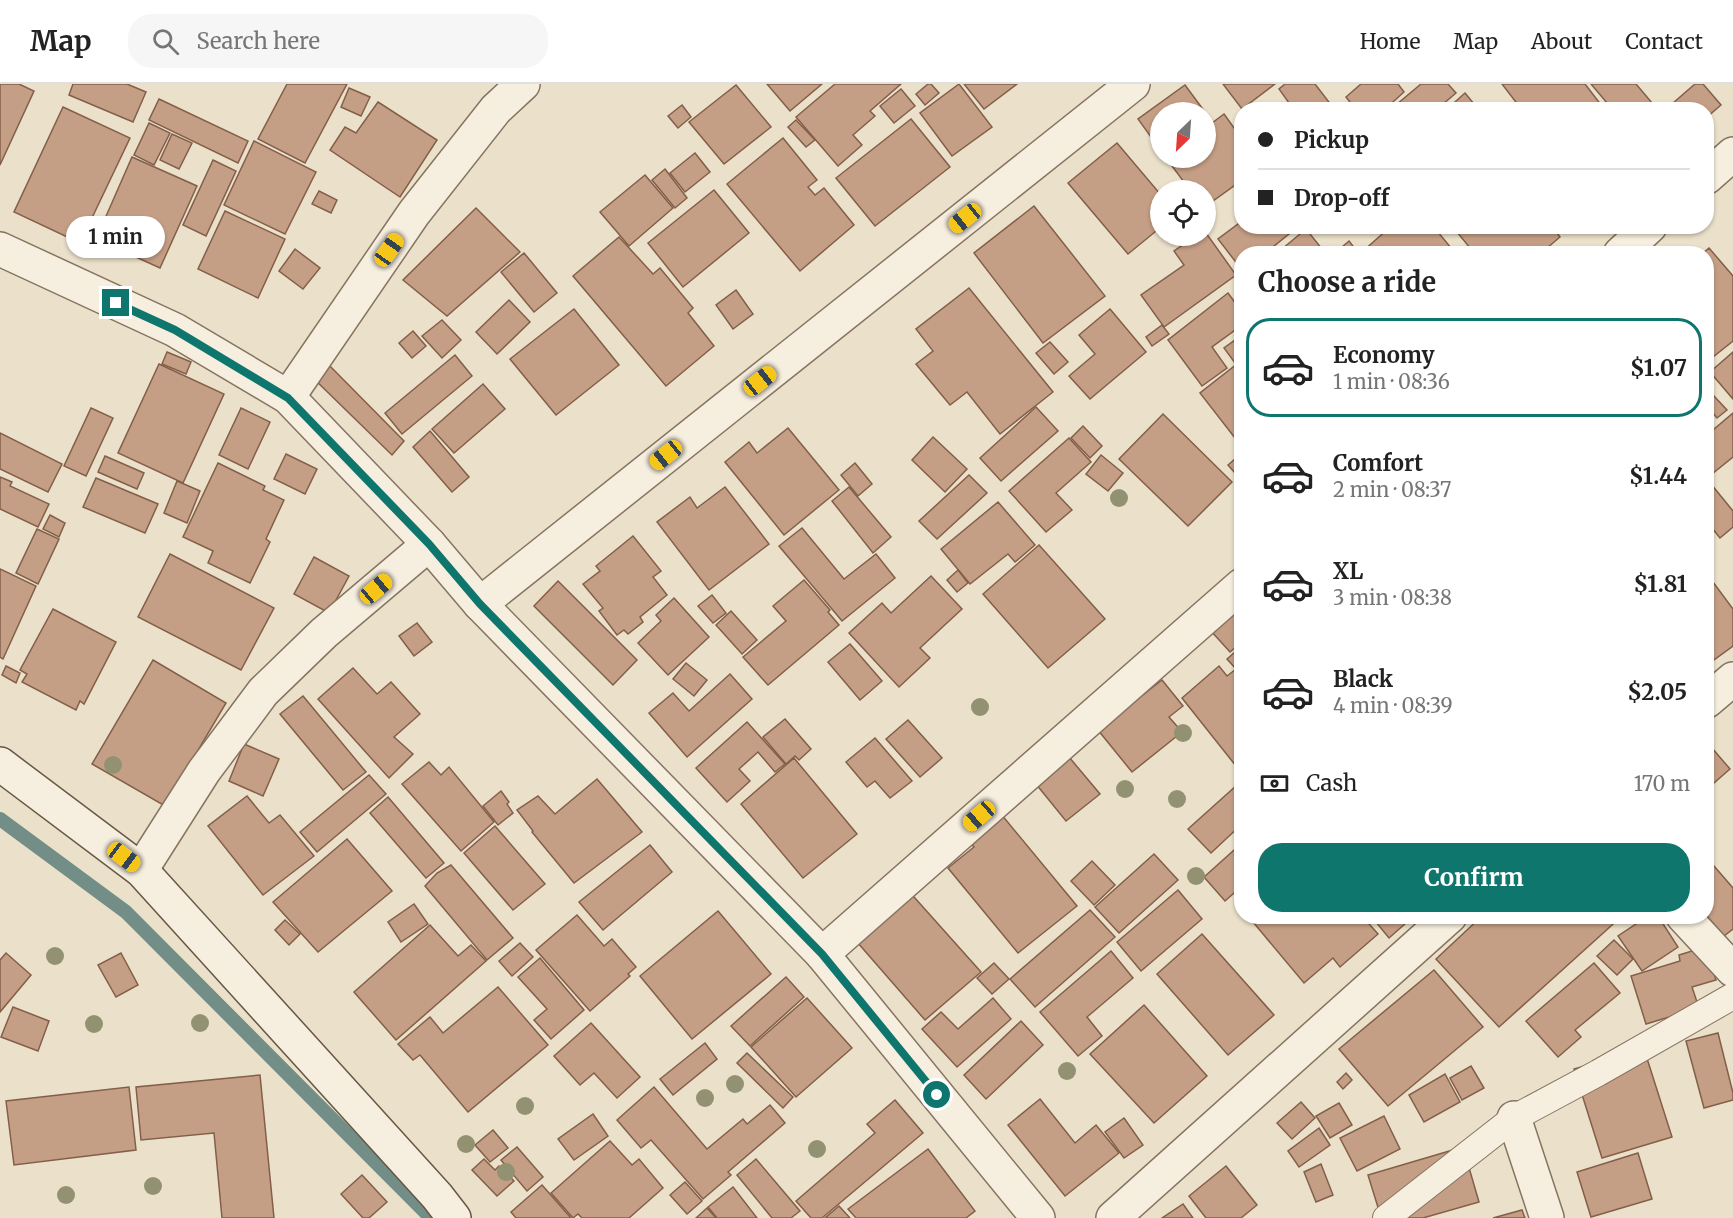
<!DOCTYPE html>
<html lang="en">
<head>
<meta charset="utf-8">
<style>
	body { margin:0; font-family:Merriweather,serif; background:#f6f6f6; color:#222; height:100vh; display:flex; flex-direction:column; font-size:22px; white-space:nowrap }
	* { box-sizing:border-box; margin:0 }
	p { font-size:20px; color:#767676 }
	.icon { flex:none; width:33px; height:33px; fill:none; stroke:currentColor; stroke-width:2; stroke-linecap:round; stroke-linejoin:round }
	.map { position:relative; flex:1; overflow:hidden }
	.drawer { position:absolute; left:1234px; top:162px; width:480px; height:678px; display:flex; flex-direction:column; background:#fff; border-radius:24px; box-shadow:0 2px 4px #0004 }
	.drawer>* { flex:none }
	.top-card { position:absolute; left:1234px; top:18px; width:480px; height:132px; border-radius:24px; box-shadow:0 2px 4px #0004; display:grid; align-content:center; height:132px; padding:0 24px; background:#fff }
	.needle { width:39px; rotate:205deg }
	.fabs { position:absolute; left:1150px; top:18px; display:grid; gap:12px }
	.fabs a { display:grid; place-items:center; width:66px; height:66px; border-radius:50%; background:#fff; box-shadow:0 2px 4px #0004; font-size:30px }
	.end { position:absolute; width:27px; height:27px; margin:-14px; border:8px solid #0f766e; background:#fff; box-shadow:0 0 0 3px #fff }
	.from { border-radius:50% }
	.bubble { position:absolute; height:42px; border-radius:21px; background:#fff; box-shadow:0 2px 4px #0004; font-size:20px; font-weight:700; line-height:42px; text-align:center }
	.car { position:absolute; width:18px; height:36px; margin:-18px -9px; border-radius:8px; box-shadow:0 0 4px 2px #0007; background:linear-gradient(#f5c518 24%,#345 0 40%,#f5c518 0 76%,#345 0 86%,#f5c518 0) }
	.top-card b { display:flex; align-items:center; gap:21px; height:57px; font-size:22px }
	.top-card b+b { border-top:2px solid #e0e0e0 }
	.top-card i { width:15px; height:15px; background:#222 }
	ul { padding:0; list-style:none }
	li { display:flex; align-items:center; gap:18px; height:99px; margin:0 12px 9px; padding:0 12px; border:3px solid transparent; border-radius:24px }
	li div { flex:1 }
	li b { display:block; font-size:22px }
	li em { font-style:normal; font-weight:700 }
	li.selected { border-color:#0f766e }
	li>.icon { width:54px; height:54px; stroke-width:1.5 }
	h2 { padding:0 24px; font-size:27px; line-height:72px }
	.pay { display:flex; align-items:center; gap:15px; height:66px; padding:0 24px; font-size:22px }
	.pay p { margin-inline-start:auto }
	.cta { display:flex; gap:12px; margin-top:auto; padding:12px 24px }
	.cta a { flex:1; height:69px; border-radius:24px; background:#0f766e; color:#fff; font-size:24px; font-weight:700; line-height:69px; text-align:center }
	header { display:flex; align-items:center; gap:36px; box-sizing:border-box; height:84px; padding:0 30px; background:#fff; border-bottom:2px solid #e0e0e0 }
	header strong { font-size:28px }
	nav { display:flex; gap:33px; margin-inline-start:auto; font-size:21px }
	.search { width:420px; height:54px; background:#f6f6f6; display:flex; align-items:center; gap:15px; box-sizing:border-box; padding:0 21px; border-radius:24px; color:#767676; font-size:22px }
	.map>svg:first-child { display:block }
</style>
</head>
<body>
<header>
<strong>Map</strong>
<div class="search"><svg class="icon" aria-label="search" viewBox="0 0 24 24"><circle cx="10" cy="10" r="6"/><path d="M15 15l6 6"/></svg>Search here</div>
<nav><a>Home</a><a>Map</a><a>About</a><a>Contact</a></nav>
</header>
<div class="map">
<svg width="1733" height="1134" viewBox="0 0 1733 1134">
	<rect width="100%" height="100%" fill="#ebe1cb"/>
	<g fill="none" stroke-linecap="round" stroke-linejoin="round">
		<polyline stroke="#728e87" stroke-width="14" points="0,735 126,828 431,1134"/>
	</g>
	<g fill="#c59f85" stroke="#835f49" stroke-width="1.5">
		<polygon points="0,0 19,0 34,7 0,81"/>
		<polygon points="73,0 127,0 146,8 133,38 69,11"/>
		<polygon points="287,0 347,0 305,79 258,55"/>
		<polygon points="767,0 822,0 790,27"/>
		<polygon points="835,0 901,0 870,27 875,32 853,51 862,61 838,82 796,33"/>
		<polygon points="928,0 931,0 939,9 925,21 916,10"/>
		<polygon points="959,0 992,43 952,72 920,29"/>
		<polygon points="964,0 1017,0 984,25"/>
		<polygon points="1223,0 1275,0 1242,25"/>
		<polygon points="1285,0 1315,0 1335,26 1294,26 1279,5"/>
		<polygon points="1361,0 1398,0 1404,8 1384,26 1356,26 1346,13"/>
		<polygon points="1421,0 1448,0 1456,9 1436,26 1390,26"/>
		<polygon points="1502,0 1585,0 1605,26 1522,26"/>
		<polygon points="1591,0 1636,0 1658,26 1613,26"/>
		<polygon points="1695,0 1703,0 1721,21 1707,33 1707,26 1665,26"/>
		<polygon points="736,1 771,43 724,80 689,38"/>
		<polygon points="1185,1 1205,28 1161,28 1161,67 1138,35"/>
		<polygon points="349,4 370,13 361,32 341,23"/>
		<polygon points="901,5 915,22 894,39 880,22"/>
		<polygon points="1465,9 1479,26 1446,26"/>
		<polygon points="159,15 248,57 238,79 149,36"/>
		<polygon points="378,18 437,56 400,113 330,66 345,43 356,49"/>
		<polygon points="682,21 691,33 678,44 668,32"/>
		<polygon points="63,23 130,54 80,159 14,128"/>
		<polygon points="1224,30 1242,55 1242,96 1206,122 1206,106 1190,106 1166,74 1206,74 1206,31 1212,39"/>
		<polygon points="911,35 950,83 875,142 836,94"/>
		<polygon points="796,36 815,56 806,63 788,43"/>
		<polygon points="149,39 170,49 154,81 134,71"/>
		<polygon points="172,50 192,59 179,85 160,76"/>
		<polygon points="783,54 817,96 808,103 815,111 824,104 854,141 800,187 727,100"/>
		<polygon points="254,57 316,88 285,150 224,121"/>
		<polygon points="1117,59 1161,111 1161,143 1128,170 1068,99"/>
		<polygon points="695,69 710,88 685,108 670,89"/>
		<polygon points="132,73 197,102 160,184 96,155"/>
		<polygon points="213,76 236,87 206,152 183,141"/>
		<polygon points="665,85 687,114 675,124 652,96"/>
		<polygon points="645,91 673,124 629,162 600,128"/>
		<polygon points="714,106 749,149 683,203 648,159"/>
		<polygon points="319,107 337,116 331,129 312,120"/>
		<polygon points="1034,122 1105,212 1043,259 974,169"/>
		<polygon points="476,124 520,168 447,232 403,196"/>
		<polygon points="225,127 285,155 258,214 198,185"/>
		<polygon points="1242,137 1242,142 1299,142 1264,170 1242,170 1242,186 1218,155"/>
		<polygon points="1388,142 1433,142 1456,170 1363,170 1362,168 1389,144"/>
		<polygon points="1452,142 1552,142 1560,153 1540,170 1475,170"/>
		<polygon points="1306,145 1326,170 1276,170"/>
		<polygon points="1206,149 1236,191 1164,243 1141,211 1184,181 1174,167 1196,152 1206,152"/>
		<polygon points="619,153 653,190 660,184 693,224 688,229 714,262 666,302 573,192"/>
		<polygon points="1349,157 1359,170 1336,170 1335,169"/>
		<polygon points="1709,164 1733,192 1733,257 1713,273 1707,266 1707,170 1702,170"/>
		<polygon points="295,165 320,184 303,205 279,187"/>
		<polygon points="524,169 557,209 534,228 501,188"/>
		<polygon points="969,204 1053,308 1000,350 967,308 950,321 916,280 933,267 916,245"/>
		<polygon points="736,206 753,230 733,245 716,221"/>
		<polygon points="1228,209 1242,228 1242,241 1212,263 1227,284 1202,302 1168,256"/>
		<polygon points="509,216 530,238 497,270 476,248"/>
		<polygon points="574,225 619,281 556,331 510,275"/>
		<polygon points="1110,225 1146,268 1090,315 1069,292 1095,270 1079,251"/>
		<polygon points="442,236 461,256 442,274 422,252"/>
		<polygon points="1162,241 1169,250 1152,262 1146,253"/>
		<polygon points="413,247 426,262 412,274 399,259"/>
		<polygon points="1242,251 1242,273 1235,279 1224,264"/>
		<polygon points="1050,258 1068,278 1054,290 1036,269"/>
		<polygon points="167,268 191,278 186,290 162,280"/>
		<polygon points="1733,268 1733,315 1710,288"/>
		<polygon points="455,271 472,292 402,350 385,329"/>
		<polygon points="324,276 404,357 392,371 309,290"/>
		<polygon points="1242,276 1242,363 1200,309"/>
		<polygon points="159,280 224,310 183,399 118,369"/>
		<polygon points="483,300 505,325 454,369 432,345"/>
		<polygon points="1713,311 1727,326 1717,334 1707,322 1707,317"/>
		<polygon points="1036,323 1058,347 1001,397 980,374"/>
		<polygon points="91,324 113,334 86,392 64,382"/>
		<polygon points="241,324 270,338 248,385 219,371"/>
		<polygon points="1733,329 1733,373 1707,394 1707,351"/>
		<polygon points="1163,330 1232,398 1188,442 1119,375"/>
		<polygon points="1083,342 1102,362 1090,374 1071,354"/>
		<polygon points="788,344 839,406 784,451 725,378 749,358 757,369"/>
		<polygon points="430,347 469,393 452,408 413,363"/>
		<polygon points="0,349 62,380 48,408 0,385"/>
		<polygon points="933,353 967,385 945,408 912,376"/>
		<polygon points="1069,354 1091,378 1056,409 1072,426 1046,448 1009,407"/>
		<polygon points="1242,369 1242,397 1228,381"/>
		<polygon points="286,370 317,385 305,410 274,395"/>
		<polygon points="1101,371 1123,389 1108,407 1086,390"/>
		<polygon points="105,372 144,389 137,405 98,388"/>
		<polygon points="218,379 265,402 263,406 284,416 266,455 270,458 250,499 208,479 213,467 183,453"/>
		<polygon points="855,379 872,400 858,412 841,391"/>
		<polygon points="969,391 987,409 937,455 919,437"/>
		<polygon points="0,393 12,398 10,402 49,420 38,443 0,425"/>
		<polygon points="96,394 158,420 145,449 83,423"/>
		<polygon points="177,397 200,407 187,439 164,429"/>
		<polygon points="1711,400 1733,427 1733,443 1720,454 1707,438 1707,404"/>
		<polygon points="725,403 769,460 709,506 657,438 690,413 697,424"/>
		<polygon points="849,403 891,453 873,469 832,417"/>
		<polygon points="998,418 1035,461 1015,478 1008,470 970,500 941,465"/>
		<polygon points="50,431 65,439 59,453 43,445"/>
		<polygon points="802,444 844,495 876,470 895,494 842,537 779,462"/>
		<polygon points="37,445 59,455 38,500 16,489"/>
		<polygon points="633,452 661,487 653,493 667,511 640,533 643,538 628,550 624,546 617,551 599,527 603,524 583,500 600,487 596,482"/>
		<polygon points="1039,461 1105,535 1048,584 983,510"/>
		<polygon points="170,470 274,524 241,586 138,533"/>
		<polygon points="314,473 349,492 329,529 294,510"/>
		<polygon points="0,485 36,502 3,575 0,573"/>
		<polygon points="958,486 968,499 957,508 947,496"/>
		<polygon points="1707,490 1733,525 1733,562 1707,581"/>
		<polygon points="931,492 962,525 920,564 930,574 899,603 849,549 882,519 891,529"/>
		<polygon points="804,496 830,526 828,528 839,541 768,601 743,573 786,537 773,522"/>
		<polygon points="558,497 637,576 613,601 534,522"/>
		<polygon points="712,511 726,529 713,539 698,522"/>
		<polygon points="674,514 709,553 668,591 638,559 661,537 656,531"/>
		<polygon points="1239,523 1242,527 1242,558 1230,568 1211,547"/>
		<polygon points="53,525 116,558 84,620 80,617 76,626 22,598 27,590 20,586"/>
		<polygon points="731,527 757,556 742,570 716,541"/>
		<polygon points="417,539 432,558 414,572 399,552"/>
		<polygon points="850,560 882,597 860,616 828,578"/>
		<polygon points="1242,562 1242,677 1236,682 1182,614 1219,582 1227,592 1236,585 1227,575"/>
		<polygon points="153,576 226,619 165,722 92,680"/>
		<polygon points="686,579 707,596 694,612 673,595"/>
		<polygon points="6,582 20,589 16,599 2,591"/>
		<polygon points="353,584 377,610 391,598 420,630 394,653 413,670 389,694 318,615"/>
		<polygon points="730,590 752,615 687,673 649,629 673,609 689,627"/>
		<polygon points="1162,596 1183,622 1169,633 1182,648 1132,688 1098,646"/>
		<polygon points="303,612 366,688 343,706 280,630"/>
		<polygon points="785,635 811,665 799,676 795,672 786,680 763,653"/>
		<polygon points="908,636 942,674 920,693 886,655"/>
		<polygon points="747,638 785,680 775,688 758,668 739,685 750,697 727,718 696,684"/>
		<polygon points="875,654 912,697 890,714 875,697 867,703 846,678"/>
		<polygon points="244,660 279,675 263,712 229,697"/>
		<polygon points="1712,664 1730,685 1707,705 1707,668"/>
		<polygon points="1069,673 1100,710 1066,737 1036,700"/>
		<polygon points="794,674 857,750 803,794 741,720"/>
		<polygon points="429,678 441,691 449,683 494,738 461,767 402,700"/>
		<polygon points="369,691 386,710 317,768 300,748"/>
		<polygon points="597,695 642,748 574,799 532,748 533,747 517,726 538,712 555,730"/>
		<polygon points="1237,701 1242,706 1242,740 1211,769 1188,745"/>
		<polygon points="501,707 509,718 507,720 513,729 498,741 483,722"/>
		<polygon points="247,712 269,739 280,731 314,772 263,811 208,742"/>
		<polygon points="388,713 444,779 426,794 370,729"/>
		<polygon points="1001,730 1077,822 1018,869 948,784 974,763 968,756"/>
		<polygon points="495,742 545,800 513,826 464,769"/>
		<polygon points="347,755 392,807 318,868 273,818"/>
		<polygon points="1242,759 1242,802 1225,817 1204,793"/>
		<polygon points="650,761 672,788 603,846 579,818"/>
		<polygon points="1154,770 1178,796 1119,849 1095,823"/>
		<polygon points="1707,774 1733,804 1733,845 1724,852 1707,832"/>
		<polygon points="1092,777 1115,801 1094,821 1071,797"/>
		<polygon points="451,781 513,854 487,876 425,802 437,789"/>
		<polygon points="906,804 981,888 925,936 851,851"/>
		<polygon points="1178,806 1202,835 1141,887 1117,858"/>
		<polygon points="414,820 428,840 401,858 388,838"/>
		<polygon points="1090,826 1115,853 1035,923 1010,895"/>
		<polygon points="718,827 771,890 692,955 640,892"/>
		<polygon points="577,831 604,862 612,855 636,883 628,890 630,892 590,927 536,866"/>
		<polygon points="1248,832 1342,832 1344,836 1348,832 1362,832 1378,850 1340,883 1333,874 1304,899"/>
		<polygon points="1371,832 1414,832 1389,854"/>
		<polygon points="1482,832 1622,832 1499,943 1436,875"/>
		<polygon points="1648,832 1658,832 1678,863 1642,887 1618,852"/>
		<polygon points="285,836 300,850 289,861 275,846"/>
		<polygon points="430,841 458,872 471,861 486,877 396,956 354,908"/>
		<polygon points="1202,850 1274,931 1228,971 1157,890"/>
		<polygon points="1614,856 1633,875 1617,891 1597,872"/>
		<polygon points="520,859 533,873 512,892 499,877"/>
		<polygon points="1705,863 1716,896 1692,903 1699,924 1646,940 1631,892 1680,877 1679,871"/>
		<polygon points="1111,867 1133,894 1087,933 1102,952 1078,972 1040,928"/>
		<polygon points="6,869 31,891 0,928 0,876"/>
		<polygon points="121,869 138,901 116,913 98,881"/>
		<polygon points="540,874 584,926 551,955 534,936 547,925 518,893"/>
		<polygon points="994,879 1009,895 992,910 977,894"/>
		<polygon points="1594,879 1620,909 1575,946 1581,953 1558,973 1526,937"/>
		<polygon points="1434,886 1483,943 1388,1022 1339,965"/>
		<polygon points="786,893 804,913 750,962 731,942"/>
		<polygon points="498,903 548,961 468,1028 420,971 413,976 398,960 430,933 443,949"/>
		<polygon points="807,914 852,964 796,1013 751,963"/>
		<polygon points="993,914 1011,935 957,983 922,945 941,928 958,945"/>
		<polygon points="1144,921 1207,992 1154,1039 1090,970"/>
		<polygon points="13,923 49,937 38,967 1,953"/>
		<polygon points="1021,937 1043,961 986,1015 964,991"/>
		<polygon points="591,939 640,993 617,1014 594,989 580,1001 554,972"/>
		<polygon points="1718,949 1733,1009 1733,1016 1704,1024 1686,957"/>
		<polygon points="705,959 717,975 673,1011 660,995"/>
		<polygon points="1644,965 1672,1053 1602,1074 1574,985"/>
		<polygon points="747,969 793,1013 783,1024 737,979"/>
		<polygon points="1471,982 1484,1004 1462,1016 1450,994"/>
		<polygon points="1346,989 1352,996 1343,1005 1337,998"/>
		<polygon points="1445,990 1460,1018 1424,1038 1409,1011"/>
		<polygon points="260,991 274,1134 222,1134 214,1049 141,1056 136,1003"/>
		<polygon points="129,1003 136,1066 14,1081 6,1017"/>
		<polygon points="654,1003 707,1065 743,1035 747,1040 770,1021 785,1039 728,1088 731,1091 703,1115 651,1056 641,1064 617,1036"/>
		<polygon points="1040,1015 1075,1059 1096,1041 1119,1069 1065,1112 1008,1041"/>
		<polygon points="895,1016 923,1049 822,1134 811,1134 796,1117 875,1049 867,1040"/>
		<polygon points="1301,1018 1315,1034 1292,1055 1277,1039"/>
		<polygon points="1339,1019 1352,1041 1330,1054 1316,1032"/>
		<polygon points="593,1030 608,1052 574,1076 558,1055"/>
		<polygon points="1384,1032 1400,1065 1357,1087 1340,1054"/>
		<polygon points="1124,1034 1143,1061 1124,1074 1105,1048"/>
		<polygon points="1319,1044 1330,1061 1299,1083 1288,1067"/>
		<polygon points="493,1046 508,1064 490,1078 475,1061"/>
		<polygon points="610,1057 632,1081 639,1075 663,1104 629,1134 582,1134 578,1130 573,1134 551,1109"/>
		<polygon points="517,1063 543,1093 527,1107 501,1076"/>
		<polygon points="1463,1063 1479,1118 1423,1134 1378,1134 1381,1133 1368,1091"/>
		<polygon points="928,1065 975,1127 966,1134 856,1134 848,1125"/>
		<polygon points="1638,1069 1652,1115 1591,1133 1577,1088"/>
		<polygon points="484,1075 495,1086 499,1082 514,1097 497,1112 472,1086"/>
		<polygon points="756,1075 800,1127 791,1134 772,1134 737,1091"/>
		<polygon points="1321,1080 1333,1111 1316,1118 1304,1088"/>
		<polygon points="1226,1082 1257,1121 1241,1134 1206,1134 1189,1112"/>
		<polygon points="362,1091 387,1118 369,1134 363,1134 341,1110"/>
		<polygon points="685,1098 702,1117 687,1130 670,1111"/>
		<polygon points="542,1101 571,1134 516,1134 511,1128"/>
		<polygon points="733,1103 757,1134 717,1134 708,1123"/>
		<polygon points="1183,1120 1193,1134 1162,1134"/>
		<polygon points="839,1122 850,1134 825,1134"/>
		<polygon points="707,1124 716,1134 696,1134"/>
		<polygon points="1522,1126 1525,1134 1493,1134"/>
	</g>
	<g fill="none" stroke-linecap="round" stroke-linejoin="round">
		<defs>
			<polyline id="lane" points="1386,1134 1514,1034 1598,989 1733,912"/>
			<g id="street">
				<polyline points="1707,93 1733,70"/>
				<polyline points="0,165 175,246 288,313 429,460 480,520 822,870 1038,1134"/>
				<polyline points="1620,170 1650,142"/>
				<polyline points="288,313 414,129 496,25 523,0"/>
				<polyline points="480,520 1133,0"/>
				<polyline points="1707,617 1733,595"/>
				<polyline points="141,786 204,687 263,608 324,549 429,460"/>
				<polyline points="1683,832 1733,886"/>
				<polyline points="822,870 1242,501"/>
				<polyline points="1514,1034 1547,1134"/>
				<polyline points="1113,1134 1450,832"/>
			</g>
			<polyline id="secondary" points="0,680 141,786 437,1112 454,1134"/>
		</defs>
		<use href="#lane" stroke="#867461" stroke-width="28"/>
		<use href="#street" stroke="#867461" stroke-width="36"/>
		<use href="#secondary" stroke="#685644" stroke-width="36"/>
		<use href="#lane" stroke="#f6eede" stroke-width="26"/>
		<use href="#street" stroke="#f6eede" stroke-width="33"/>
		<use href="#secondary" stroke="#f6eede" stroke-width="33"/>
	</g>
	<g fill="#929273">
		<circle cx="1119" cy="414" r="9"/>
		<circle cx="980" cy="623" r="9"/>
		<circle cx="1183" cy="649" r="9"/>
		<circle cx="113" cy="681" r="9"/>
		<circle cx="1125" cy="705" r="9"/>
		<circle cx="1177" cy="715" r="9"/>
		<circle cx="1196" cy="792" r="9"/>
		<circle cx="55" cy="872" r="9"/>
		<circle cx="200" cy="939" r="9"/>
		<circle cx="94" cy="940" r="9"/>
		<circle cx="1067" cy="987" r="9"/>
		<circle cx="735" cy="1000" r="9"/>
		<circle cx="705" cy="1014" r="9"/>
		<circle cx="525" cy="1022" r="9"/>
		<circle cx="466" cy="1060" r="9"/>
		<circle cx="817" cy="1065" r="9"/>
		<circle cx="506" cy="1088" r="9"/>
		<circle cx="153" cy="1102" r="9"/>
		<circle cx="66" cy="1111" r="9"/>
	</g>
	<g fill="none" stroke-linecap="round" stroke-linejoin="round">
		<polyline stroke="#0f766e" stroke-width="8" points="116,219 175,246 288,314 429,460 480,520 822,870 937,1011"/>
	</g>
</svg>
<div class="fabs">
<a><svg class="needle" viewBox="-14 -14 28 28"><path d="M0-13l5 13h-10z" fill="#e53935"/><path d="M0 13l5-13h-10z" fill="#767676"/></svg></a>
<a><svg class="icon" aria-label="locate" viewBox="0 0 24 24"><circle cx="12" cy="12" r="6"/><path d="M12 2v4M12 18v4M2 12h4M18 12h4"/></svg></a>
</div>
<i class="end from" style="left:937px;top:1011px"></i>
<i class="end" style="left:116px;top:219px"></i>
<div class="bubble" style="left:66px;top:132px;width:99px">1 min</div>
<i class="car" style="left:965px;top:134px;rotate:231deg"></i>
<i class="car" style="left:389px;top:166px;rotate:35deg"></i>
<i class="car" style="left:760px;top:297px;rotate:52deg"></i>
<i class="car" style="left:666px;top:371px;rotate:231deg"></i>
<i class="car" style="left:376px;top:505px;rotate:50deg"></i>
<i class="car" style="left:979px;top:732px;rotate:229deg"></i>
<i class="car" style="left:124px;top:773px;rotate:127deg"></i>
<div class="top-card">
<b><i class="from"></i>Pickup</b>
<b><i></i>Drop-off</b>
</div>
<section class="drawer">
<h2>Choose a ride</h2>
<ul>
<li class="selected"><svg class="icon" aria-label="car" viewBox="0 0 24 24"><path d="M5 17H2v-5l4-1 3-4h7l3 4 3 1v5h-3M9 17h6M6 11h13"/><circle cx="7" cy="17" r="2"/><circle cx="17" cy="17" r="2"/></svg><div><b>Economy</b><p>1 min · 08:36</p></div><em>$1.07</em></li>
<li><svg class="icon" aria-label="car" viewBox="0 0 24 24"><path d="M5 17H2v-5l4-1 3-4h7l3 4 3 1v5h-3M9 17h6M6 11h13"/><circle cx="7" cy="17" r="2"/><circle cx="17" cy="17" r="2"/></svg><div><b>Comfort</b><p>2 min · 08:37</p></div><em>$1.44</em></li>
<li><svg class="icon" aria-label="car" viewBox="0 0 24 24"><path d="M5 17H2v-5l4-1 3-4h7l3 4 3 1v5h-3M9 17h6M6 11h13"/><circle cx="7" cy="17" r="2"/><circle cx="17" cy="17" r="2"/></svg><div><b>XL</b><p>3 min · 08:38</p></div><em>$1.81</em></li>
<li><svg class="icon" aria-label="car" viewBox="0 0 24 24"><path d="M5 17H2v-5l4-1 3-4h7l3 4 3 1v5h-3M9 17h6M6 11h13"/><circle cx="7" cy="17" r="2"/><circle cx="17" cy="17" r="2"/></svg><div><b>Black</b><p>4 min · 08:39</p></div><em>$2.05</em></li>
</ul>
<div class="pay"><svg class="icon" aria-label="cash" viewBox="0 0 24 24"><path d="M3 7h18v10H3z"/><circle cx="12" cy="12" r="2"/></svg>Cash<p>170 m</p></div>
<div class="cta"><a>Confirm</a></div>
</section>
</div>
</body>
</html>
